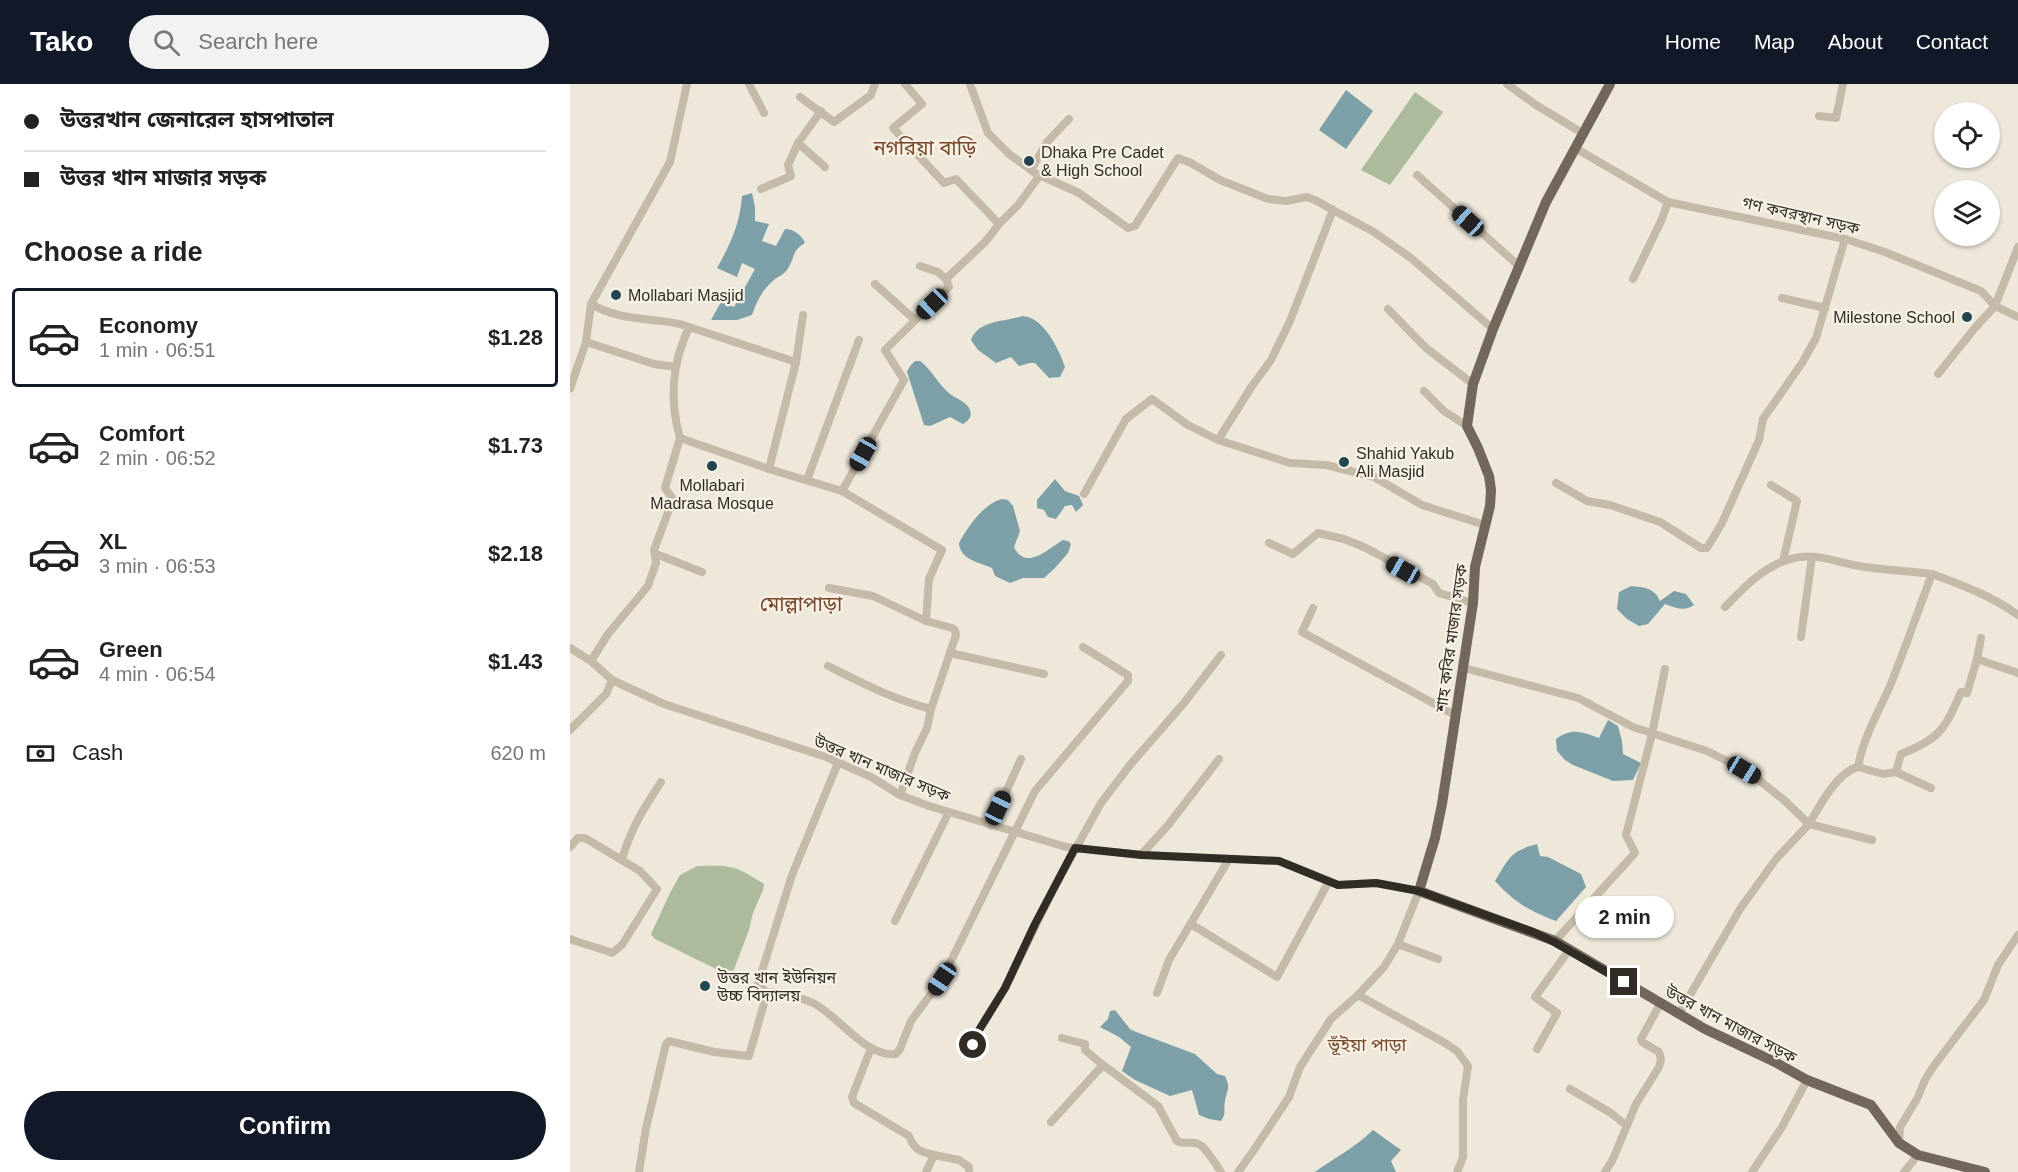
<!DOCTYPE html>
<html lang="en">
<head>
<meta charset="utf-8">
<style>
	body { margin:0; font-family:Arial,"Noto Sans Bengali",sans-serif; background:#f2f2f2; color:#222; height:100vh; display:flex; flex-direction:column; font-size:22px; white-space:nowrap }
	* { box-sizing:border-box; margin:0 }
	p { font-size:20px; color:#767676 }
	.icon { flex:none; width:33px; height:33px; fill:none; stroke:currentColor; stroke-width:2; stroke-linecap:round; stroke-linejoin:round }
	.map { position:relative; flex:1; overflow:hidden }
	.drawer { display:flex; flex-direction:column; background:#fff; width:570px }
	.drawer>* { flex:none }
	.top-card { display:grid; align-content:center; height:132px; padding:0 24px; background:#fff }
	.fabs { position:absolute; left:1364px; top:18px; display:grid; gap:12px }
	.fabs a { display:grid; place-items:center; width:66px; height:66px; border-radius:50%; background:#fff; box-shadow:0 2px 4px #0004; font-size:30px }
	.end { position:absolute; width:27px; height:27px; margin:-14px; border:8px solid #322c27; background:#fff; box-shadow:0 0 0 3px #fff }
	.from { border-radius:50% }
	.bubble { position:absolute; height:42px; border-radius:21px; background:#fff; box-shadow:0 2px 4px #0004; font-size:20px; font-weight:800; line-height:42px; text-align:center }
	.car { position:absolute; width:18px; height:36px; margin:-18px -9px; border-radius:8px; box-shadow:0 0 4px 2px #0007; background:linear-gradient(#222 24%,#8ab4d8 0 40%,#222 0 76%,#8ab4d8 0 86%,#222 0) }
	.top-card b { display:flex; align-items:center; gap:21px; height:57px; font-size:22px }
	.top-card b+b { border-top:2px solid #e0e0e0 }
	.top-card i { width:15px; height:15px; background:#222 }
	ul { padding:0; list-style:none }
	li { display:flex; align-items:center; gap:18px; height:99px; margin:0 12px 9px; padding:0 12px; border:3px solid transparent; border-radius:6px }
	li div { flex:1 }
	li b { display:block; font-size:22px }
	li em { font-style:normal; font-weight:800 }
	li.on { border-color:#111827 }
	li>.icon { width:54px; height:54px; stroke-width:1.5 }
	h2 { padding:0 24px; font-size:27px; line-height:72px }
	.pay { display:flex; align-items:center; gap:15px; height:66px; padding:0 24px; font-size:22px }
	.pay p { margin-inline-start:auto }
	.primary-button { display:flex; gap:12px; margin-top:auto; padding:12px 24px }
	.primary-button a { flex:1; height:69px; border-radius:36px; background:#111827; color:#fff; font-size:24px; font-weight:800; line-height:69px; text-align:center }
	header { display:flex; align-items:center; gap:36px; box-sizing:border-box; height:84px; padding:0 30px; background:#111827; color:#fff }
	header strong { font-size:28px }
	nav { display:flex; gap:33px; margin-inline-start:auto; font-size:21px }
	.search { width:420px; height:54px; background:#f2f2f2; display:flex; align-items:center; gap:15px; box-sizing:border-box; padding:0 21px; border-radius:33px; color:#767676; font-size:22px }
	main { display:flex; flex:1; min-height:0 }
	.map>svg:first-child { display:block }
</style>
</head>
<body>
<header>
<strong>Tako</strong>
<div class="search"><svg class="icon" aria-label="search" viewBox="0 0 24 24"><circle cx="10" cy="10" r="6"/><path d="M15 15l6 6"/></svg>Search here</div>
<nav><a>Home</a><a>Map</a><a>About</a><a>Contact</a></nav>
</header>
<main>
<section class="drawer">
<div class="top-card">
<b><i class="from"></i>উত্তরখান জেনারেল হাসপাতাল</b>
<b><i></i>উত্তর খান মাজার সড়ক</b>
</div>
<h2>Choose a ride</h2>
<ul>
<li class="on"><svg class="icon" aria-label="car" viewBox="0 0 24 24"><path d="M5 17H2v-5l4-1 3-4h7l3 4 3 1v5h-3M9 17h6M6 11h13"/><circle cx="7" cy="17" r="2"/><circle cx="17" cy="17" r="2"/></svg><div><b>Economy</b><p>1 min · 06:51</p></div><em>$1.28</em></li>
<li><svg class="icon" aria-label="car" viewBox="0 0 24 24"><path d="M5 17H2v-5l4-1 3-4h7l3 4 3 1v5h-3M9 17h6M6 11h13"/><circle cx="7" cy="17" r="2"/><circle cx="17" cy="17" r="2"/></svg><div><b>Comfort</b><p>2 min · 06:52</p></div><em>$1.73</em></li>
<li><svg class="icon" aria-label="car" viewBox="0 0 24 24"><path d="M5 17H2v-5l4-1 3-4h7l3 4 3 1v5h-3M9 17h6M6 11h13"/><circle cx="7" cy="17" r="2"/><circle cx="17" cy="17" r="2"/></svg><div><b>XL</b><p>3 min · 06:53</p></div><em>$2.18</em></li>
<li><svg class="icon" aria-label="car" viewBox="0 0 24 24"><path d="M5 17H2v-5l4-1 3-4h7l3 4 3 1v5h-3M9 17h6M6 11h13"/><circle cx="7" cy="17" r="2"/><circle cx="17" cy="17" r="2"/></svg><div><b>Green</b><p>4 min · 06:54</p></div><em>$1.43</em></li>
</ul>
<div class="pay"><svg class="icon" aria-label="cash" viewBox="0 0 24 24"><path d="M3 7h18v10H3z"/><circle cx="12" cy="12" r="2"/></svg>Cash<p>620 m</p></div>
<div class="primary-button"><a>Confirm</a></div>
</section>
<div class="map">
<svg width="1448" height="1088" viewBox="0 0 1448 1088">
	<rect width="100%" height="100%" fill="#eee8db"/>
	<g fill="#adbb9d">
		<polygon points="845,8 873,28 820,101 791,86"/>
		<path d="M127,782c34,-1 38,-1 67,18l-1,6 -10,23 -4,17 -16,42 -15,-2 -63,-31 -4,-5 19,-41 10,-18z"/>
	</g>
	<g fill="#7da0a8">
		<polygon points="776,6 803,27 776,65 749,46"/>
		<path d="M182,109l3,14v14l14,3 -7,17 14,5 9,-17c8,0 17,6 20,14 -14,8 -10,16 -18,27 -3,4 -8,6 -12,9 -12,10 -18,21 -23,36l-15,5h-26l10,-18 13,5 21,-38 -13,-6 -5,14 -20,-9c13,-23 23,-44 25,-72z"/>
		<path d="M452,232c21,0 37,33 43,51l-5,10 -11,1 -14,-15h-5l-11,3 -8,-9 -15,6 -18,-13 -7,-10c7,-20 33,-18 51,-24z"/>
		<path d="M345,277h5c12,9 18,23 30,33 5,4 15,7 19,14 4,7 1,12 -6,16l-13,-7 -20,9 -6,-1 -17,-53 3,-6z"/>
		<polygon points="485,395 495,407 509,412 513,421 506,428 502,421 495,422 486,435 478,433 474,426 467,424 467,416"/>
		<path d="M432,415l6,1 5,6 7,25 -6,16c12,25 35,1 49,-7l5,1 3,3 -3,9 -13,15 -11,10h-21l-13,5 -15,-7 -3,-8c-13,-6 -32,-8 -33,-25 8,-15 25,-40 43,-44z"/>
		<path d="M1061,502c12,1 24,2 29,15l14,-10 12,3 8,11c-10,7 -18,3 -29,-1l-17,20 -9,2 -12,-7 -10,-10 2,-17z"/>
		<path d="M1038,636l10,6 4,15 1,13 18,9 -8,17 -20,1 -40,-16 -8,-5 -8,-9 -1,-12c15,-12 27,-7 43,-1z"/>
		<path d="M967,760l3,12 8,1 33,17 5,13 -30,34c-27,-10 -42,-19 -61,-40 14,-23 15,-30 42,-37z"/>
		<path d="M545,926l15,19 6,3 59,22 22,20 8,2c6,13 2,13 0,25 -2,10 2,11 -4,20l-12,-2 -10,-4 -7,-25 -22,6 -35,-16 -13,-9 9,-24 -12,-10 -19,-10 8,-8 2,-8z"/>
		<path d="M803,1046l28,20 -10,11 5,11h-81c19,-14 41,-25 58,-42z"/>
	</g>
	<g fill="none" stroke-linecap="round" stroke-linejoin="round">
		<g stroke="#c5b9a8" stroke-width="8">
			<polyline points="179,0 194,29"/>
			<polyline points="335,0 352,20 323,44 374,99 386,95 429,140"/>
			<polyline points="400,0 418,49 439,70 465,89 509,109 558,144 565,142 568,137 608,74 621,79 650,96 698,115 716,117 737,113 747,117 763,126 720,237 701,276 682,302 648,356"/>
			<polyline points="937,0 966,21 1014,50"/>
			<polyline points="230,13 264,38 301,11 305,0"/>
			<polyline points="1249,32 1266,34 1273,0"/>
			<polyline points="228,59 255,83"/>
			<polyline points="1005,64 1098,118 1275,155 1315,168 1411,207 1425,222 1448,233"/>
			<polyline points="461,86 477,58 499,35"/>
			<polyline points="847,91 949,182"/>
			<polyline points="191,105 221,92 218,81 228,59 251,27"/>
			<polyline points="763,126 804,148 841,174 923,245"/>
			<polyline points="350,182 368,188 376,195"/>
			<polyline points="1063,195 1092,135 1098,118"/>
			<polyline points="305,200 345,236"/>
			<polyline points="1212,214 1255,224"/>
			<path d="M21,220c22,13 45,14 70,17 9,1 19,2 28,6 -17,37 -20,72 -9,111"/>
			<polyline points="818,225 856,264 903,300"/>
			<polyline points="119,243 226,278 199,385"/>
			<polyline points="16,258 84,280 105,283"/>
			<polyline points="226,278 233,231"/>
			<polyline points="1368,290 1404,245 1425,222 1448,163"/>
			<polyline points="0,305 16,258 21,220 100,78 117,0"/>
			<polyline points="854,307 874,327 897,342"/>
			<polyline points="237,396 289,256"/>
			<polyline points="986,399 1017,417 1040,421 1090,438 1131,464 1137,464 1152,439 1189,356 1193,335 1232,279 1246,254 1275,155"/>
			<polyline points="1201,401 1227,417 1213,477"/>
			<polyline points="272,407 334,296 315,266 379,203 376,195 416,157 429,140 449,120 470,91"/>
			<polyline points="514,410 556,335 582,315 618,341 648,356 720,379 756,381 804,393 852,421 915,441"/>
			<polyline points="699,459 723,470 748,449 774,455 796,464 863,500 869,509 903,519"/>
			<polyline points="86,470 132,488"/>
			<path d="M1362,490c30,11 60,22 86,41"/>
			<polyline points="259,504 303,512 356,537"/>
			<path d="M1155,523c20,-21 44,-46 75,-50 19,-3 40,6 59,9 24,4 49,5 73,8 -14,37 -27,75 -42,112 -12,27 -27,52 -32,81 -21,5 -39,40 -49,57l63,16"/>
			<polyline points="743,524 732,548 885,631"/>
			<polyline points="1231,553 1242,473"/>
			<polyline points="0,564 21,577 42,596 94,620 256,673 301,693 330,711 359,722 496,763 571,771 709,777 768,801 806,799 849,807 828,860 814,883 788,911 761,935 730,983 719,1013 684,1066 668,1088"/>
			<polyline points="380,569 474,590"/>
			<polyline points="1407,575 1448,589"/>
			<polyline points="21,577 38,550 78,502 86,479 84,466 103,415 95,404 110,354 199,385 272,407 372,466 359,495 356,537 382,544 385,546 386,551 361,625 357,644 345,669 330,711"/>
			<path d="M258,582c34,17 66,34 103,43"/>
			<polyline points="894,584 1008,614 1063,643 1137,667 1163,680 1185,693 1214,716 1239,740 1206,775 1170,825 1109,930"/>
			<polyline points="0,646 36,610 42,596"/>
			<polyline points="1288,683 1313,690 1326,688 1361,704"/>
			<path d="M1326,688l5,-18c39,-15 44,-25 60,-62l6,1 10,-34 4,-21"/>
			<polyline points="421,741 451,675"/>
			<path d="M0,763l8,-9h7l55,33 17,18 -35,56 -10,8c-14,-6 -28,-8 -42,-14"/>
			<polyline points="571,771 599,740 649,675"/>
			<path d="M52,775c9,-31 22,-51 39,-77"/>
			<polyline points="325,837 379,728"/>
			<polyline points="621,840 707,893 759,797"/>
			<polyline points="985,857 1065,769 1056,751 1082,650 1095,585"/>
			<polyline points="828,860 868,875"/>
			<polyline points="197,909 188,900 222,791 268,679"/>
			<polyline points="587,909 599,876 659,775"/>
			<polyline points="788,911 875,959 887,967 898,982 893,1016 893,1073 887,1088"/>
			<polyline points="492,954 515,960 515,966 533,981"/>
			<polyline points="403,961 406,951 435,904 485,802 531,719 560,681 614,619 651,571"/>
			<path d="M301,964l-19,49 2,6 55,33c5,14 12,16 25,19"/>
			<polyline points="967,965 987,929 965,913 999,866"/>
			<polyline points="1000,1005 1041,1029 1057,1042"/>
			<path d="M481,1038l52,-57 55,41 19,35c7,4 16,-1 23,4 7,4 16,20 21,27"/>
			<polyline points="1329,1059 1330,1043 1347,1015 1355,996 1363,983 1414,916 1428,881 1448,851"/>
			<path d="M69,1088l7,-44 20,-84 3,-3 45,11 35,4 18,-63 5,-1c13,3 29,5 41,11 25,12 53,55 83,51l4,-5 11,-28 31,-42 93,-188 93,-110v-6l-45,-28"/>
			<polyline points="356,1088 364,1071 389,1076 399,1083 399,1088"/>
			<polyline points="1035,1088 1043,1075 1066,1020 1089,983 1091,975 1089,968 1072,958 1071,955 1090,920"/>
			<polyline points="1182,1088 1212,1043 1237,996"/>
			<polyline points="1334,1088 1348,1071"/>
		</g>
		<polyline stroke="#73665a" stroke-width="10" points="1040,0 976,118 923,245 903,300 897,342 908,364 919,392 921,406 920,422 905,483 903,519 872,720 865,754 849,807 985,857 1135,945 1205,978 1237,996 1301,1021 1329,1059 1348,1071 1415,1088"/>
	</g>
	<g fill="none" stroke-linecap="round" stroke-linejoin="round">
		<polyline stroke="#322c27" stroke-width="8" points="403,961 406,951 435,904 465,840 505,764 572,771 709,777 768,801 806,799 849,807 963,848 984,858 1054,898"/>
	</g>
	<g fill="#22464f" stroke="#f7f1e6" stroke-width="2">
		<circle cx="459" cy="77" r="6"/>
		<circle cx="46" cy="211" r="6"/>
		<circle cx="1397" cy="233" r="6"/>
		<circle cx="774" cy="378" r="6"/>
		<circle cx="142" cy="382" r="6"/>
		<circle cx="135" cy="902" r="6"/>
	</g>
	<g text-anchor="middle" stroke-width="4.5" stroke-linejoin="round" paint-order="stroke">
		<g font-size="16" fill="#322c27" stroke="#f7f1e6" text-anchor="start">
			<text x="471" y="74">Dhaka Pre Cadet<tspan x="471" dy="18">&amp; High School</tspan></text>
			<text x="58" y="217">Mollabari Masjid</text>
			<text x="1385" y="239" text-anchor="end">Milestone School</text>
			<text x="786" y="375">Shahid Yakub<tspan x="786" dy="18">Ali Masjid</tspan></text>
			<text x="142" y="407" text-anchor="middle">Mollabari<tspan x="142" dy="18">Madrasa Mosque</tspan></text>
			<text x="147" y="899">উত্তর খান ইউনিয়ন<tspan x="147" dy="18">উচ্চ বিদ্যালয়</tspan></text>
		</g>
		<g font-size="16" fill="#322c27" stroke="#f7f1e6">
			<text transform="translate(1231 131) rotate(13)" y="6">গণ কবরস্থান সড়ক</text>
			<text transform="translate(881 554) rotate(-82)" y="6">শাহ কবির মাজার সড়ক</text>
			<text transform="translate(312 684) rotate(23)" y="6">উত্তর খান মাজার সড়ক</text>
			<text transform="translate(1161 940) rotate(28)" y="6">উত্তর খান মাজার সড়ক</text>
		</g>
		<g font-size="18" fill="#78472a" stroke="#f7f1e6">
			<text x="797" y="967">ভূঁইয়া পাড়া</text>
		</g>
		<g font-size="20" fill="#78472a" stroke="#f7f1e6">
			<text x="355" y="71">নগরিয়া বাড়ি</text>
			<text x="231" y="527">মোল্লাপাড়া</text>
		</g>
	</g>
</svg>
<div class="fabs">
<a><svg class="icon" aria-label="locate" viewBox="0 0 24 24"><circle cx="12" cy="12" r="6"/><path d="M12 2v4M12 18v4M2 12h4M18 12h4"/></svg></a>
<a><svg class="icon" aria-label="layers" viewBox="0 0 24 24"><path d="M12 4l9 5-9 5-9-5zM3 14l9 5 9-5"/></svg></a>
</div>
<i class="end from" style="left:403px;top:961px"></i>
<i class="end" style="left:1054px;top:898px"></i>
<div class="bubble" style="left:1005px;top:812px;width:99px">2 min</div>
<i class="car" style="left:898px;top:137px;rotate:312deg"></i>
<i class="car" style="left:362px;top:220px;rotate:226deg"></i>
<i class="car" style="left:293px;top:370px;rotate:209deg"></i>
<i class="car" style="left:833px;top:486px;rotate:299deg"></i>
<i class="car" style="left:1174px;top:686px;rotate:121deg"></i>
<i class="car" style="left:428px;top:724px;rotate:25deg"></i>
<i class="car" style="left:372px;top:895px;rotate:214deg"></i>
</div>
</main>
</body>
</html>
